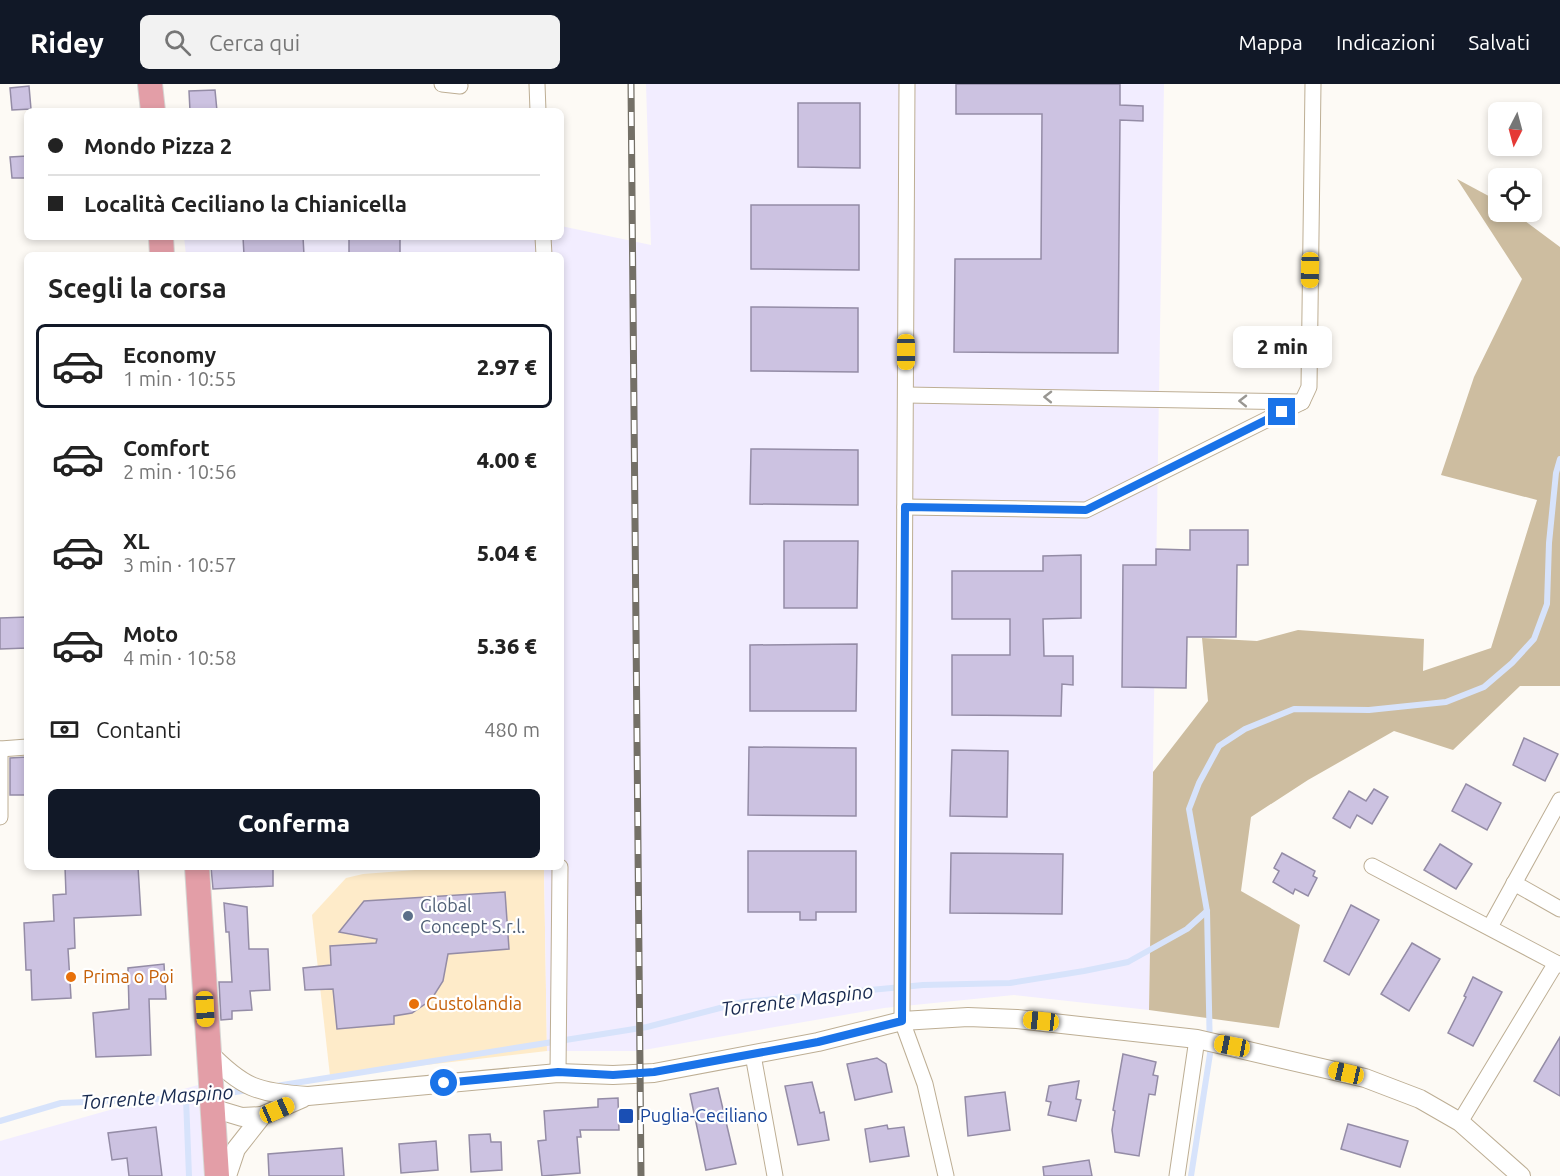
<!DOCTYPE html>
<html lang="it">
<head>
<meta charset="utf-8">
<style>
	body { margin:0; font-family:Ubuntu,sans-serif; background:#f2f2f2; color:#222; height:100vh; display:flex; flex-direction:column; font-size:22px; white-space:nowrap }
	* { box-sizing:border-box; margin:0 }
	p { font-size:20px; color:#767676 }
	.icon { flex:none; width:33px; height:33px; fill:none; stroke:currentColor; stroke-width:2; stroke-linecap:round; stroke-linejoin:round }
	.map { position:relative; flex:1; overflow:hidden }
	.sheet { position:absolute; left:24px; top:168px; width:540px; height:618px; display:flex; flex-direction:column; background:#fff; border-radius:9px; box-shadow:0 3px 9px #0003 }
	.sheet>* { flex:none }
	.hud { position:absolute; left:24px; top:24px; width:540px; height:132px; border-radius:9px; box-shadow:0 3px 9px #0003; display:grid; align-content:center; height:132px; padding:0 24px; background:#fff }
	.needle { width:39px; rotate:186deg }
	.buttons { position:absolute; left:1488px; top:18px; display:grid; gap:12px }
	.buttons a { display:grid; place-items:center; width:54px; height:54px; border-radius:9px; background:#fff; box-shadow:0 3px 9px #0003; font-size:30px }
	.end { position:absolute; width:27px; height:27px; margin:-14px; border:8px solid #1a73e8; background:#fff; box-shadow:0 0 0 3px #fff }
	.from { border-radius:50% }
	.bubble { position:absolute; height:42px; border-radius:9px; background:#fff; box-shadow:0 3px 9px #0003; font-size:20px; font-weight:800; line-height:42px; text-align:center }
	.car { position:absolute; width:18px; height:36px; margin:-18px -9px; border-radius:8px; box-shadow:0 0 4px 2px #0007; background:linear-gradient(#f5c518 24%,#345 0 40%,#f5c518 0 76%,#345 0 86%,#f5c518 0) }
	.hud b { display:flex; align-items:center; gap:21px; height:57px; font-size:22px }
	.hud b+b { border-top:2px solid #e0e0e0 }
	.hud i { width:15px; height:15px; background:#222 }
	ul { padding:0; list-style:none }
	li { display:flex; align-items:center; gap:18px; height:84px; margin:0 12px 9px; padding:0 12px; border:3px solid transparent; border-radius:9px }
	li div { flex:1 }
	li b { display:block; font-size:22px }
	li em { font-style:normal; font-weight:800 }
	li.current { border-color:#111827 }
	li>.icon { width:54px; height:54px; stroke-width:1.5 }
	h2 { padding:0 24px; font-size:27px; line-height:72px }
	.pay { display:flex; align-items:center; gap:15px; height:66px; padding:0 24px; font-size:22px }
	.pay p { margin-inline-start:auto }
	.action { display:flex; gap:12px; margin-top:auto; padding:12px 24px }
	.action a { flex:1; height:69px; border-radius:9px; background:#111827; color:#fff; font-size:24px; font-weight:800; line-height:69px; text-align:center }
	header { display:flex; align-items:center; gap:36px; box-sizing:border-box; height:84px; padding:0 30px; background:#111827; color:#fff }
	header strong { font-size:28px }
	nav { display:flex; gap:33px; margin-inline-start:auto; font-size:21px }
	.search { width:420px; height:54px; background:#f2f2f2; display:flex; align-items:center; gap:15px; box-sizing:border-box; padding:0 21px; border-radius:9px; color:#767676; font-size:22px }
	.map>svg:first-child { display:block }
</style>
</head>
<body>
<header>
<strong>Ridey</strong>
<div class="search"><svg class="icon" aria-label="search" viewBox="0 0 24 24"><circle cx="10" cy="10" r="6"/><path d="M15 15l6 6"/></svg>Cerca qui</div>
<nav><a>Mappa</a><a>Indicazioni</a><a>Salvati</a></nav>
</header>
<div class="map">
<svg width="1560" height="1092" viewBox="0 0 1560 1092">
	<rect width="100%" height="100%" fill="#fdfaf5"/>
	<polygon fill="#feebc9" points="454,783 544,783 547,967 330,992 312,831 346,794 363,790"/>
	<g fill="#f2edff">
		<polygon points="646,0 1164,0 1149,926 1014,911 884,924 638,967 547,967 544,783 561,783 561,171 186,171 184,153 561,153 561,142 651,161"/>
		<polygon points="198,1001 204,1092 0,1092 0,1057"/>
	</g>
	<polygon fill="#cdbda0" points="1457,95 1498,117 1498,128 1513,128 1560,163 1560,602 1520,602 1453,666 1394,647 1308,696 1251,733 1241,807 1300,841 1279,944 1149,926 1153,688 1208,617 1202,554 1257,557 1298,546 1424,555 1423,587 1491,564 1537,416 1441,391 1474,293 1522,195"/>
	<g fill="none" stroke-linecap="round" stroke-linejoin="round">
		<g stroke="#d7e3fb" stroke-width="6">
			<polyline points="276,1002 647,943 743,918 923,901 1010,899 1084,887 1128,878 1187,845 1207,827"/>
			<polyline points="217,1011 248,1006"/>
			<polyline points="186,1014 189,1092"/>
			<polyline points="0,1037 61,1019 207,1013"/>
			<polyline points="1191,1092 1210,970 1207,827 1189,725 1199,699 1219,662 1245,645 1294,625 1369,626 1446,618 1484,603 1512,579 1534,555 1547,520 1549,459 1556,389 1560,375"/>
		</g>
	</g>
	<g fill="#ccc2e1" stroke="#948ca6" stroke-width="1.5">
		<polygon points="956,0 1120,0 1120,21 1143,22 1143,37 1120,36 1118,269 954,268 955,175 1041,175 1042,30 956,30"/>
		<polygon points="29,2 31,25 12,26 10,4"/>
		<polygon points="215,6 217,27 190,27 189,7"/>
		<polygon points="798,19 860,19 860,84 798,83"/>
		<polygon points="27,72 27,94 12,94 10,73"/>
		<polygon points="751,121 859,121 859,186 751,185"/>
		<polygon points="243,153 303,153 304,171 244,171"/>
		<rect x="349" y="153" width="51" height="18"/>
		<polygon points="751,223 858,224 858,288 751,287"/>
		<polygon points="751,365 858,366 858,421 750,420"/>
		<polygon points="1190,446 1248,446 1248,481 1237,481 1236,553 1187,553 1186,604 1122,603 1123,481 1156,481 1156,465 1190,466"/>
		<polygon points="784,457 858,457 857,524 784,524"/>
		<polygon points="1081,471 1081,534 1043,535 1044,572 1073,572 1073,601 1062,600 1061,632 952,631 952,571 1010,571 1010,535 952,535 952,487 1043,487 1043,472"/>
		<polygon points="27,533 27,564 0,565 0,534"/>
		<polygon points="857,560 856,627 750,627 750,561"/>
		<polygon points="1524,654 1558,670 1545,697 1513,681"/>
		<polygon points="749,663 856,664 856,732 748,731"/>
		<polygon points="952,666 1008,667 1007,733 950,732"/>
		<polygon points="27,673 27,711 10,711 10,674"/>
		<polygon points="1466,700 1501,719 1487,746 1452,727"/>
		<polygon points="1374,705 1388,713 1372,740 1357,731 1350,744 1333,734 1349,707 1366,717"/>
		<polygon points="1440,760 1472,780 1456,805 1424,786"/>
		<polygon points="748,767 856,767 856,828 816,828 816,836 800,836 800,828 748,828"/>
		<polygon points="951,769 1063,770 1062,830 950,829"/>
		<polygon points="1282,769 1315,787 1313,792 1317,794 1308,812 1295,805 1293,810 1273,798 1279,787 1274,784"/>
		<polygon points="65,783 138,783 141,831 74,834 75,864 68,865 71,914 32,916 31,886 26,886 24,839 54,837 53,811 66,810"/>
		<polygon points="211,783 273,783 273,802 213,805"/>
		<polygon points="505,808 509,865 448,870 443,897 431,916 412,929 394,932 394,940 337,945 333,905 305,906 303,884 331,881 330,862 376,859 377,855 339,848 364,817"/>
		<polygon points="224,819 247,823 249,865 268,865 270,906 250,907 252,926 232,927 232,935 221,936 219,898 232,898 229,848 226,848"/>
		<polygon points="1351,821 1379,836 1349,891 1324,877"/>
		<polygon points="1412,859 1440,875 1409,927 1381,910"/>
		<polygon points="164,880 166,915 149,915 151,971 96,973 93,929 129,925 128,884"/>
		<polygon points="1473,893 1502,908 1473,962 1448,949 1466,913 1464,912"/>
		<polygon points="1560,953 1560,1012 1534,997"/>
		<polygon points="1123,970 1156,978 1153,991 1158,992 1155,1011 1149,1010 1139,1072 1115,1068 1112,1046 1115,1027 1113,1026"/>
		<polygon points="877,974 886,980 892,1008 855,1016 847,980"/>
		<polygon points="1079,997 1076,1015 1081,1016 1076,1037 1048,1031 1051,1018 1046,1017 1049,1002"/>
		<polygon points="812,998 820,1029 824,1028 829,1056 798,1061 785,1002"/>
		<polygon points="718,1004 736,1080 706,1086 690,1010"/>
		<polygon points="1005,1008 1010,1046 968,1052 965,1013"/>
		<polygon points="618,1014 619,1046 580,1046 581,1053 577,1053 580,1089 542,1092 538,1057 546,1056 544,1027 598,1023 598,1015"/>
		<polygon points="1348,1040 1408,1057 1400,1083 1341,1065"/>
		<polygon points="887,1041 888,1045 904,1043 909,1072 870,1078 865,1045"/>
		<polygon points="156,1043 162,1092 129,1092 127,1074 112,1076 108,1049"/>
		<polygon points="490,1050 491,1058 501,1058 502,1086 471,1088 469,1051"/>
		<polygon points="436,1057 438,1086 401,1089 399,1060"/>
		<polygon points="342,1064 344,1092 269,1092 268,1070"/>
		<polygon points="1089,1076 1092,1092 1044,1092 1043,1083"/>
	</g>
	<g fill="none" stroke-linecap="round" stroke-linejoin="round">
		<defs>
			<g id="minor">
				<polyline points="442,0 460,2"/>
				<polyline points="537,0 538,27"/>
				<polyline points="907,0 902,937 925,1000 946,1092"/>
				<polyline points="543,153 544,171"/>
				<polyline points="906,311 1299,318"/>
				<polyline points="1302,318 1309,303 1313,0"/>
				<polyline points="905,423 1086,426 1302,318"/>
				<polyline points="0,665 27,663"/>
				<polyline points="0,733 0,665"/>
				<polyline points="1372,782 1560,881"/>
				<polyline points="1514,799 1560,825"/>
				<polyline points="1490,843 1560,716"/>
				<polyline points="753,971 775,1092"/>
				<polyline points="558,989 560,783"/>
				<polyline points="1460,1038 1556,879"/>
				<polyline points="1177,1092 1197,955"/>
			</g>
			<g id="tertiary">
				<path d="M208,968c35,36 49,41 100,44l250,-23 55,2 41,-2 164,-31 84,-21 66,-4 49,2 180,20 168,39 55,21 40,23 61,54"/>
				<polyline points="212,1024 242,1033 262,1032"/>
				<polyline points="227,1092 236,1065 262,1032 303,1014"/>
			</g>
			<g id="primary">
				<polyline points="150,0 153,27"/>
				<polyline points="161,153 162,171"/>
				<polyline points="197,783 217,1092"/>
			</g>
		</defs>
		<use href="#minor" stroke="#bdae94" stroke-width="17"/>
		<use href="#tertiary" stroke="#bdae94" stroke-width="20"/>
		<use href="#primary" stroke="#d6d5d3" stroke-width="26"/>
		<use href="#minor" stroke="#fff" stroke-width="15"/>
		<use href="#tertiary" stroke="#fff" stroke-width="18"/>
		<use href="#primary" stroke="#e39ea7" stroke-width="24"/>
		<defs>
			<polyline id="rail" points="631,0 641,1092"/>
		</defs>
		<use href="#rail" stroke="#747067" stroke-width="7"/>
		<use href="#rail" stroke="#fff" stroke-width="4.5" stroke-dasharray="14" stroke-linecap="butt"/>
	</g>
	<defs><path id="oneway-chevron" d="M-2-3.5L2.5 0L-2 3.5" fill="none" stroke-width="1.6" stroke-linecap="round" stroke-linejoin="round" transform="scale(1.5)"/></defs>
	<g stroke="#999792">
		<use href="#oneway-chevron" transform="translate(1048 313) rotate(-179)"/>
		<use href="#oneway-chevron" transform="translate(1243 317) rotate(-179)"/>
	</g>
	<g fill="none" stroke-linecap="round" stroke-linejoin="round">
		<polyline stroke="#1a73e8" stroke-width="8" points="444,999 558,988 613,991 654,988 818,958 902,937 905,423 1086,426 1282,328"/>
	</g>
	<circle fill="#5c6f8a" stroke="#fff" stroke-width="2" cx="408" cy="832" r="6"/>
	<g fill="#e8710a" stroke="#fff" stroke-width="2">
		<circle cx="71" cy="893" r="6"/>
		<circle cx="414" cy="920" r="6"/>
	</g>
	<rect fill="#1a4fb4" stroke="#fff" stroke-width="2" x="618" y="1024" width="16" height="16" rx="3"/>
	<g text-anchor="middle" stroke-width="4.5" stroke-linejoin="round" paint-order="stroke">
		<g font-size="18" fill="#4e5e75" stroke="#fff" text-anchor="start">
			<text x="420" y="828">Global<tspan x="420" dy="21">Concept S.r.l.</tspan></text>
		</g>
		<g font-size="18" fill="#c56008" stroke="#fff" text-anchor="start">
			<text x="83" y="899">Prima o Poi</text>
			<text x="426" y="926">Gustolandia</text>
		</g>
		<g font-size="18" fill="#164399" stroke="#fff" text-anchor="start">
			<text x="640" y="1038">Puglia-Ceciliano</text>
		</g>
		<g font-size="20" font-style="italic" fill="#182a50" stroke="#fff">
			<text transform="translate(797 916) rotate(-7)" y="7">Torrente Maspino</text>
			<text transform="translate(157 1013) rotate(-4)" y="7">Torrente Maspino</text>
		</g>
	</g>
</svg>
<div class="buttons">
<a><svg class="needle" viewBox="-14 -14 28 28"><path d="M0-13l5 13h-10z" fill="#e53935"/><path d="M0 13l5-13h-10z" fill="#767676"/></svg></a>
<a><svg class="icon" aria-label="locate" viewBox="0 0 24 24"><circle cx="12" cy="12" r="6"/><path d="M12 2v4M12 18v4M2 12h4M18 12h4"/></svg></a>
</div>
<i class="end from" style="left:444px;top:999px"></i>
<i class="end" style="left:1282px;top:328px"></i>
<div class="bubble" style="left:1233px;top:242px;width:99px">2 min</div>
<i class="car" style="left:1310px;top:186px;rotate:181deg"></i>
<i class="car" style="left:906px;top:268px;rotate:180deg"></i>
<i class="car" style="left:205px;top:925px;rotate:177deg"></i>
<i class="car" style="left:1041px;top:937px;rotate:276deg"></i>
<i class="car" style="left:1232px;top:962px;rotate:281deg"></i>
<i class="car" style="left:1346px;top:989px;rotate:283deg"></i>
<i class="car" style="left:277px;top:1026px;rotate:66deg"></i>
<div class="hud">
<b><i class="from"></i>Mondo Pizza 2</b>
<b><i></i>Località Ceciliano la Chianicella</b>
</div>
<section class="sheet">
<h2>Scegli la corsa</h2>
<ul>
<li class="current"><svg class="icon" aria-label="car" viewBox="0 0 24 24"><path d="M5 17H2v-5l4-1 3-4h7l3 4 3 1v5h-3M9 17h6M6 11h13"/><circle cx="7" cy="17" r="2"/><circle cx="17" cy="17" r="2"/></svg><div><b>Economy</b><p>1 min · 10:55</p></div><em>2.97 €</em></li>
<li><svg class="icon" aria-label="car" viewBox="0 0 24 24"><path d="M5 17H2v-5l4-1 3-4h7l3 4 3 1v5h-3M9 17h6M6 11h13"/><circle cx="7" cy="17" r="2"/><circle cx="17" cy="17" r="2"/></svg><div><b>Comfort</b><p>2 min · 10:56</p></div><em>4.00 €</em></li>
<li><svg class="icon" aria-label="car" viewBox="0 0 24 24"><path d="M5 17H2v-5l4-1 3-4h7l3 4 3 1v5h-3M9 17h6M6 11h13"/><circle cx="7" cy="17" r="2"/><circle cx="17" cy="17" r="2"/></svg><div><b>XL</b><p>3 min · 10:57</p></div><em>5.04 €</em></li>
<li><svg class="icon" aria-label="car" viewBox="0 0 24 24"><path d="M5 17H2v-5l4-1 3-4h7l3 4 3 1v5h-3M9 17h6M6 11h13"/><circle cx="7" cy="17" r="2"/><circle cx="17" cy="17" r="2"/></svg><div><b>Moto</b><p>4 min · 10:58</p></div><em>5.36 €</em></li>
</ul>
<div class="pay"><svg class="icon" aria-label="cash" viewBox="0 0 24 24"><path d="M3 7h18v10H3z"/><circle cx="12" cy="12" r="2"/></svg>Contanti<p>480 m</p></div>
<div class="action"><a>Conferma</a></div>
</section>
</div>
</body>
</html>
